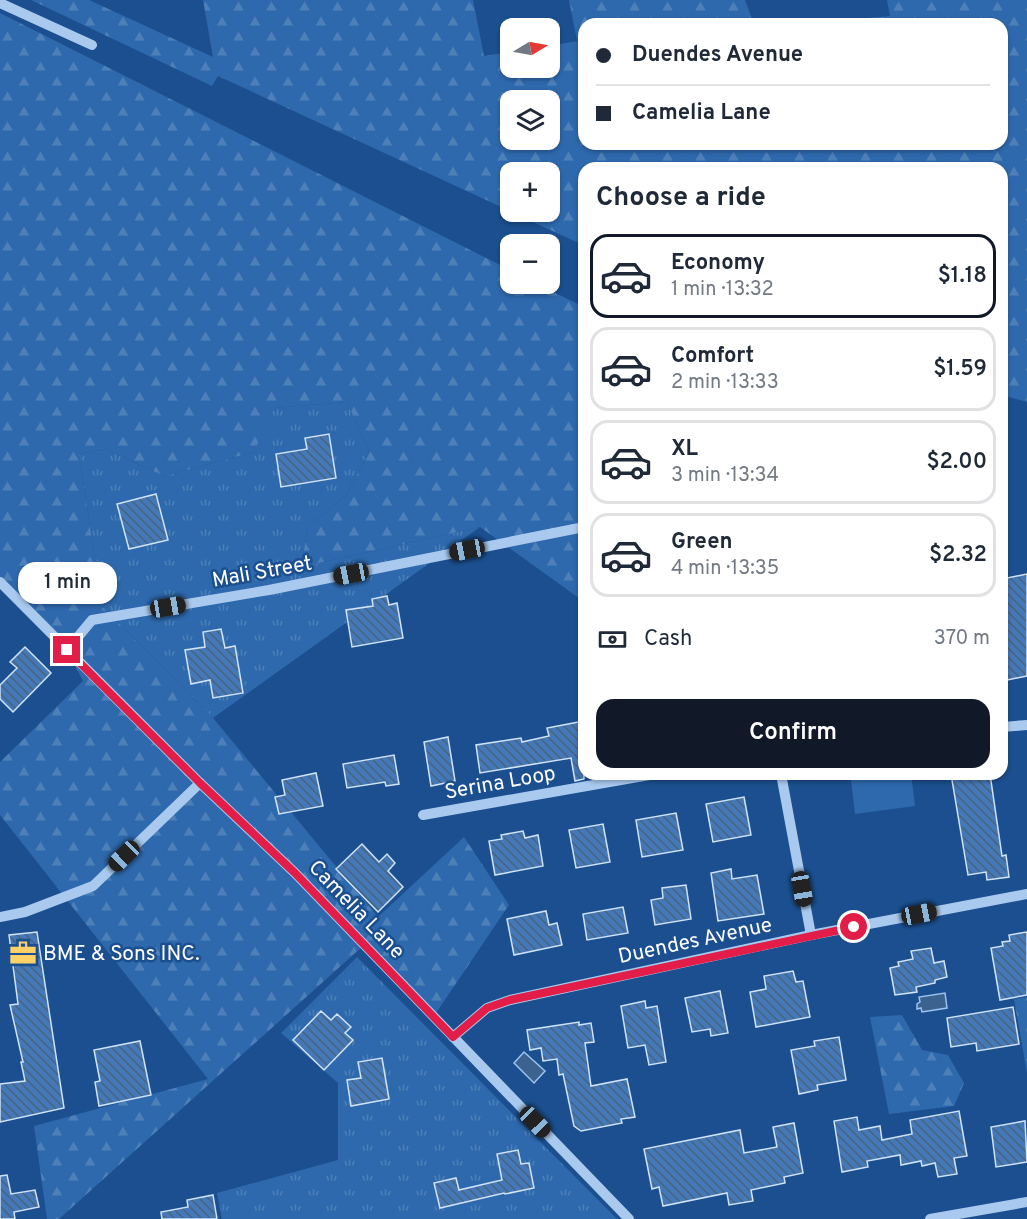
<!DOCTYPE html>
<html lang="en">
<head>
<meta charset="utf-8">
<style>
	body { margin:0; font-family:Overpass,sans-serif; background:#f2f2f3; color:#1f2937; height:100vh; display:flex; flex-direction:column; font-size:22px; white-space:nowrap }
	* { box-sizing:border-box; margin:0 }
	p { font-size:20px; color:#747a83 }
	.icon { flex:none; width:33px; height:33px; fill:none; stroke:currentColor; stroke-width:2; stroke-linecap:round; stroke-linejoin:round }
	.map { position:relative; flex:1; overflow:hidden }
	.details { position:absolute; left:578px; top:162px; width:430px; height:618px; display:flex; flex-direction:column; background:#fff; border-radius:18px; box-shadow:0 2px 4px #0004 }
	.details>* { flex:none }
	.top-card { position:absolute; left:578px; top:18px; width:430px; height:132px; border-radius:18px; box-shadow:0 2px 4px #0004; display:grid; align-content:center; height:132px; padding:0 18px; background:#fff }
	.needle { width:39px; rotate:80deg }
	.controls { position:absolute; left:500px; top:18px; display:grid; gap:12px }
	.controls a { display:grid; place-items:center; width:60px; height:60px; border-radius:12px; background:#fff; box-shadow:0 2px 4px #0004; font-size:30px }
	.end { position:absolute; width:27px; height:27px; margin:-14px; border:8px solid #e11d48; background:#fff; box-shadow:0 0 0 3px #fff }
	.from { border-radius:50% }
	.bubble { position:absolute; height:42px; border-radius:18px; background:#fff; box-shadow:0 2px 4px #0004; font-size:20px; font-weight:600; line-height:42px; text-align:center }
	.car { position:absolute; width:18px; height:36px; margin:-18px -9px; border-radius:8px; box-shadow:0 0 4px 2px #0007; background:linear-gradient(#222 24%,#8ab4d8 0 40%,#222 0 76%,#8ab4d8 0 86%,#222 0) }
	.top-card b { display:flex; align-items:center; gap:21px; height:57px; font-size:22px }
	.top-card b+b { border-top:2px solid #e0e1e3 }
	.top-card i { width:15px; height:15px; background:#1f2937 }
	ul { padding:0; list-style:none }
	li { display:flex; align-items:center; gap:18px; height:84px; margin:0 12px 9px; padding:0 6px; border:3px solid #e0e1e3; border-radius:18px }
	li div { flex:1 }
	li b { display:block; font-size:22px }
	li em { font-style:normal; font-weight:600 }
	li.on { border-color:#111827 }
	li>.icon { width:54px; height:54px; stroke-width:1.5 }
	h2 { padding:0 18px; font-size:27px; line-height:72px }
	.pay { display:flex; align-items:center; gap:15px; height:66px; padding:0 18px; font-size:22px }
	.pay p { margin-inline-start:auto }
	.button { display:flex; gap:12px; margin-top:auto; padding:12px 18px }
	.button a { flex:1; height:69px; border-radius:18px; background:#111827; color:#fff; font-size:24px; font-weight:600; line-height:69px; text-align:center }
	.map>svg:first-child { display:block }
</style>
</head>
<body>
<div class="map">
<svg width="1027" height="1219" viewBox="0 0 1027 1219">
	<defs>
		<pattern id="grass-tufts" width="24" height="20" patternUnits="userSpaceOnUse" patternTransform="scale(1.5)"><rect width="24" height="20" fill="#2e69ad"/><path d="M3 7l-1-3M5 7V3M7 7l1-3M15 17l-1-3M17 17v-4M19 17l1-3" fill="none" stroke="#4d80b9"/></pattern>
		<pattern id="forest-firs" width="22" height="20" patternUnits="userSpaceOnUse" patternTransform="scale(1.5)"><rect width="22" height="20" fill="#2e69ad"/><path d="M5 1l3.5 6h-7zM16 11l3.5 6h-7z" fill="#4d80b9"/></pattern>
		<pattern id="building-back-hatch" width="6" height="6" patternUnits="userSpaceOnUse" patternTransform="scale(1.5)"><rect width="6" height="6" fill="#4478b7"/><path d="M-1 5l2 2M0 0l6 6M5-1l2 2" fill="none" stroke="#486282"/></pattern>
	</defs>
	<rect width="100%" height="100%" fill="#1b4f8f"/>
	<g fill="url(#grass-tufts)">
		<polygon points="347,402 369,451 346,496 308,526 301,567 480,527 213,718 102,606 79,454 105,449 164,476 254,452 273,408"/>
		<polygon points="357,957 617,1219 222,1219 217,1193 338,1160 338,1083 281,1033"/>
	</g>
	<g fill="url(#forest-firs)" fill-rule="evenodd">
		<path d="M31,0h58l124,57 -10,-57h270l11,56 26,-4v16h39v-22l28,-5 -8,-41h176l9,24h-170v120h418v-120h-208l96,-8 -3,-16h140v402l-25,-7v-227h-418l-1,77 -72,-33h38v-40h-39v39l-292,-135 -6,10zM510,100h39v40h-39z"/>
		<polygon points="0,13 510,270 510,284 537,284 584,307 583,601 480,527 301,567 308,526 346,496 369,451 347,402 274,408 254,452 164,476 105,449 79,454 102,606 213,718 378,917 464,837 509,905 434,1016 363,946 59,1219 47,1219 34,1126 208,1079 0,815 0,762 83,681 67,650 0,582"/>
		<polygon points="1027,997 1027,1073 1014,999"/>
		<polygon points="902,1015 922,1050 948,1055 964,1083 954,1106 889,1114 870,1017"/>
	</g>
	<polygon fill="#2e69ad" points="895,774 911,774 915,806 855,814 851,780"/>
	<g fill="#3c6290" stroke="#9cc4f0" stroke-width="1.5">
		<polygon points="945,993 947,1008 922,1012 921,1008 917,1009 917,1004 920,1002 919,997"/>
		<polygon points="524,1052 545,1071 534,1083 514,1063"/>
	</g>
	<g fill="url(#building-back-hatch)" stroke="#cfe3fa" stroke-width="1.5">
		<polygon points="329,434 336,478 281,487 276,454 307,449 305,438"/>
		<polygon points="156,494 168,540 129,549 117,504"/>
		<polygon points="1027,574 1027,676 1002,681 1002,579"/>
		<polygon points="387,596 389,605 397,603 403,638 352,647 346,610 373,606 372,599"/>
		<polygon points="221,629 225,648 235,646 243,693 213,698 210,680 191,684 185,650 205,647 203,632"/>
		<polygon points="25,647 51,673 13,712 0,699 0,685 17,668 10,662"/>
		<polygon points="584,721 584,779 575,781 571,758 480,773 476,745 521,738 522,742 549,736 547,728"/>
		<polygon points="448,737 455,781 431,786 424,742"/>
		<polygon points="394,755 399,784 386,786 385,782 347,788 343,764"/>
		<polygon points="316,773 323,806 279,814 275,797 285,795 282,780"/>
		<polygon points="951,774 990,774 1002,856 1006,855 1009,877 987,880 986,872 968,875"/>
		<polygon points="744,797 751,835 713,842 706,804"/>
		<polygon points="676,813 683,850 642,857 636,820"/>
		<polygon points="603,824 610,862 576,868 569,830"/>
		<polygon points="523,831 525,838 538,835 543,866 495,875 489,841 502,839 501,835"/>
		<polygon points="362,844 379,862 387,854 395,863 388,871 403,887 378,912 336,869"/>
		<polygon points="731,869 732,879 757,875 764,914 718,921 711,873"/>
		<polygon points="686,885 691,919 655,925 651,900 663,898 662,888"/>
		<polygon points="623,907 628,933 587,940 583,914"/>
		<polygon points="546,911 549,925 557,923 562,945 514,955 507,919"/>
		<polygon points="37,932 64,1108 0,1122 0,1084 25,1081 21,1062 23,1062 10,1005 18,1004 9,935"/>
		<polygon points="1027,932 1027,995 1000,1000 991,948 1003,946 1002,942 1010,941 1009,935"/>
		<polygon points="931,948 934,963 944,961 947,977 935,980 935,983 916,987 917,992 895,995 890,968 899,966 898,962 913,959 911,951"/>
		<polygon points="793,971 796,982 803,981 810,1017 756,1027 750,992 766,989 764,976"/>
		<polygon points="720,991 728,1033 711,1036 710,1029 692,1032 685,998"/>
		<polygon points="645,1001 646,1008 657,1006 666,1062 649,1065 645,1045 628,1048 621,1006"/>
		<polygon points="1013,1007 1019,1044 977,1051 976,1043 951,1047 947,1018"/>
		<polygon points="321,1011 331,1020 337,1014 351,1027 345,1033 353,1040 324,1070 293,1040"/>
		<polygon points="579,1022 579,1025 591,1023 594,1042 585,1043 591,1086 627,1079 635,1117 621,1119 622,1123 581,1131 574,1126 563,1074 559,1075 557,1059 543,1061 541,1048 530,1050 527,1030"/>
		<polygon points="839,1037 846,1080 817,1085 818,1090 799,1094 791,1050 815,1046 814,1041"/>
		<polygon points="140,1041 151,1095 99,1106 95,1082 100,1081 94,1050"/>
		<polygon points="382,1058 389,1099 351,1106 347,1080 361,1078 358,1062"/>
		<polygon points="959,1111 967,1156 954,1158 957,1174 938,1177 935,1163 922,1166 921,1161 901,1165 900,1155 867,1161 868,1167 842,1172 834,1121 857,1117 859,1130 880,1126 882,1140 912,1134 910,1120"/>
		<polygon points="1025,1121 1027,1162 996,1167 991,1127"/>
		<polygon points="794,1123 803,1173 784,1177 785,1183 751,1190 753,1201 729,1205 727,1193 663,1206 659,1187 652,1189 644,1149 740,1130 744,1153 777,1147 773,1127"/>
		<polygon points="518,1150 521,1164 529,1163 534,1188 505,1194 504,1193 440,1208 434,1183 456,1178 459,1190 502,1180 497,1154"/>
		<polygon points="7,1175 11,1194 35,1190 39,1207 14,1212 15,1219 0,1219 0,1176"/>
		<polygon points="213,1195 217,1219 162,1219 161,1212 188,1207 187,1200"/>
	</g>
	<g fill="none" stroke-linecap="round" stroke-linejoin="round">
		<g stroke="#a9c9ee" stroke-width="10">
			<polyline points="0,3 92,45"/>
			<polyline points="0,582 200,783 295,873 629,1219"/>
			<polyline points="67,650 92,620 269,590 584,527"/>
			<polyline points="1002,727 1027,725"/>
			<polyline points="781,774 811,935"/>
			<polyline points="423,815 655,774"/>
			<polyline points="0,917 25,912 93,886 200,783"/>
			<polyline points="453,1037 487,1008 510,1000 811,935 1027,894"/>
			<polyline points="930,1219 1027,1202"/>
		</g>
	</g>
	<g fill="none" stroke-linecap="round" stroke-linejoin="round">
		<polyline stroke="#e11d48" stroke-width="8" points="67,650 200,783 295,873 453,1037 487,1008 510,1000 854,927"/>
	</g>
	<defs>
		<symbol id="office-bare" viewBox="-9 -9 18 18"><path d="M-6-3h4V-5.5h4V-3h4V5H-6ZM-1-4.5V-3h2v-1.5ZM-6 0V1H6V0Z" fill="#ffd166" stroke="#1b4f8f" stroke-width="2.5" paint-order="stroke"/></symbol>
	</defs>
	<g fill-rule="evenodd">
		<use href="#office-bare" x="4" y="934" width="38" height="38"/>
	</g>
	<g text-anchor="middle" stroke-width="5" stroke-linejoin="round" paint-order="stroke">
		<g font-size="21" fill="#fff" stroke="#1b4f8f">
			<text transform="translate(262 571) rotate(-10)" y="7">Mali Street</text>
			<text transform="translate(500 782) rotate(-10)" y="7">Serina Loop</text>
			<text transform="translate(357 909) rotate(46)" y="7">Camelia Lane</text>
			<text transform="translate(695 940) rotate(-12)" y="7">Duendes Avenue</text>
		</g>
		<g font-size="21" fill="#fff" stroke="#1b4f8f" text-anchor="start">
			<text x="43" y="960">BME &amp; Sons INC.</text>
		</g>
	</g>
</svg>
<div class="controls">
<a><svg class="needle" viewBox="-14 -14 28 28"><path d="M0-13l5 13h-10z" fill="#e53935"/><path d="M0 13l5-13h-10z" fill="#747a83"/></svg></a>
<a><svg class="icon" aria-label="layers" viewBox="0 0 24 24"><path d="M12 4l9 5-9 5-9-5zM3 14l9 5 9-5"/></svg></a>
<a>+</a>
<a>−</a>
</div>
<i class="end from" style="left:854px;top:927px"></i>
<i class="end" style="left:67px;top:650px"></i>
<div class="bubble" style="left:18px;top:562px;width:99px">1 min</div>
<i class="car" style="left:467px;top:550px;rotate:259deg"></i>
<i class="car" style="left:351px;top:574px;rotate:259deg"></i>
<i class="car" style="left:168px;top:607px;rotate:81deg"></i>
<i class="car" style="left:124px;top:856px;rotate:226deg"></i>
<i class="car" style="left:802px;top:889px;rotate:170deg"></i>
<i class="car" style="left:919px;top:914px;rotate:79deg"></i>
<i class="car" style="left:535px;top:1122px;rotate:136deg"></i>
<div class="top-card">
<b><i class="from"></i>Duendes Avenue</b>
<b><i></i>Camelia Lane</b>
</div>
<section class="details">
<h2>Choose a ride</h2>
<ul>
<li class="on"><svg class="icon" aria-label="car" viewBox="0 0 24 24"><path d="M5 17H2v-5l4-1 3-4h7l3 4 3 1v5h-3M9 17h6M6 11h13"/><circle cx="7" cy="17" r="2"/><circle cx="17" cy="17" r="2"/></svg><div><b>Economy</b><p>1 min · 13:32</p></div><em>$1.18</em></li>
<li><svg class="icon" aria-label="car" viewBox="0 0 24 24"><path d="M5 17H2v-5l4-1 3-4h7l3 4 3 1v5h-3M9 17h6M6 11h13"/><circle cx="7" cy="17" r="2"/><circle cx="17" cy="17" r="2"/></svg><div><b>Comfort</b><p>2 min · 13:33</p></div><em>$1.59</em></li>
<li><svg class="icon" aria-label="car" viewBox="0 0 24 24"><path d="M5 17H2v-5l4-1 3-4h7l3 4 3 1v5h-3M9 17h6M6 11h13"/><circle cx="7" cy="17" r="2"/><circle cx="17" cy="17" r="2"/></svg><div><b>XL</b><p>3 min · 13:34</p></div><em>$2.00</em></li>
<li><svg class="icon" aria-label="car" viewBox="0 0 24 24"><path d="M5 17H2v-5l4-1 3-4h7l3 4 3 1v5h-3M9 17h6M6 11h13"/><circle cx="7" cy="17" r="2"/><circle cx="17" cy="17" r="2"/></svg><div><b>Green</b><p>4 min · 13:35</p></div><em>$2.32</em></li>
</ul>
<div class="pay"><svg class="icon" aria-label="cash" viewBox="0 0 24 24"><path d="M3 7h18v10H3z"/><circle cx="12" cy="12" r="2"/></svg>Cash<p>370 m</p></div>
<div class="button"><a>Confirm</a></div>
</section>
</div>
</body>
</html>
